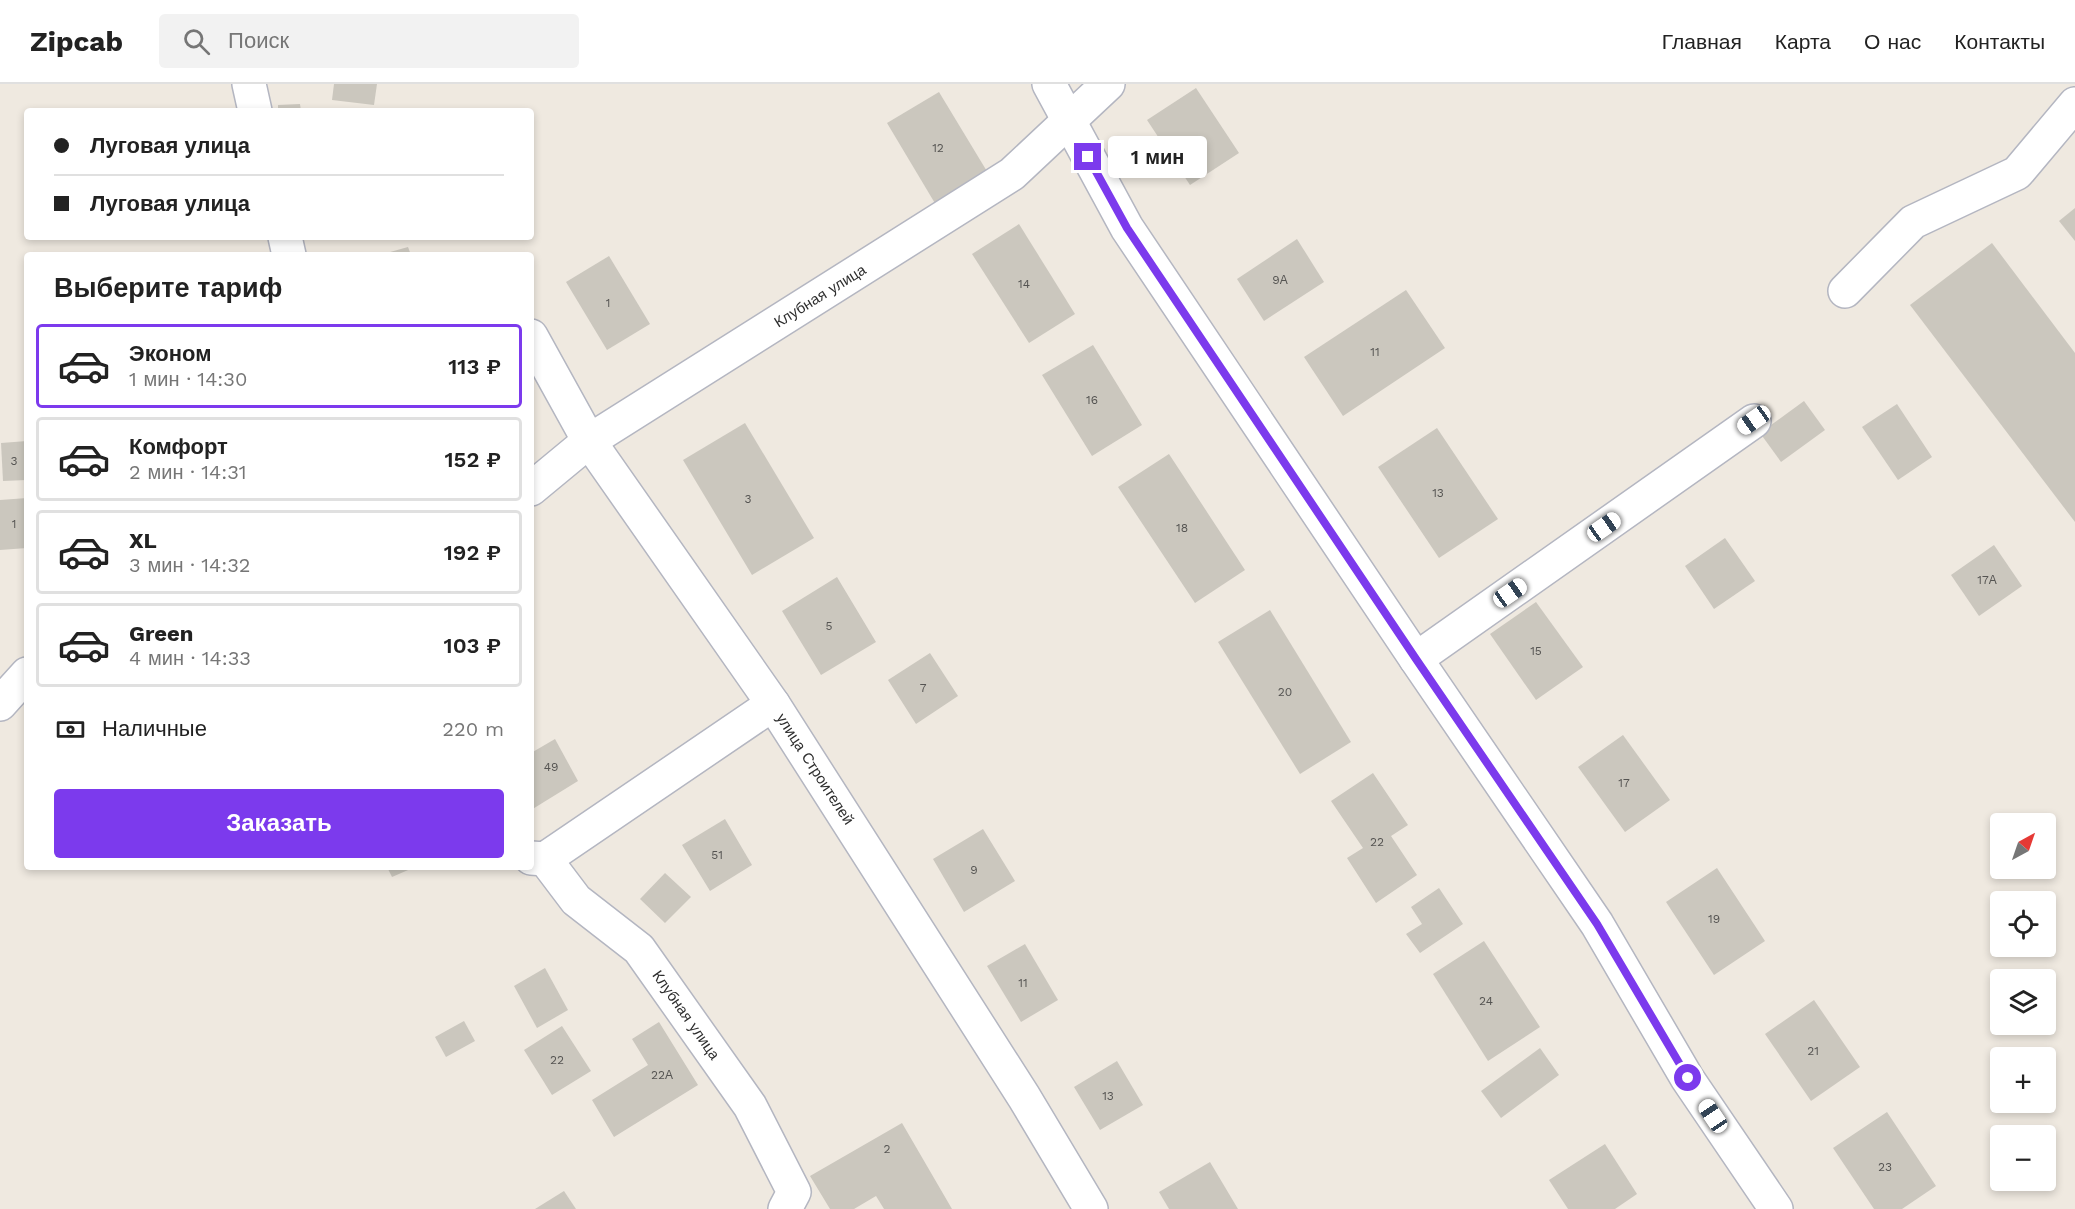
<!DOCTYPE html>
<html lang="ru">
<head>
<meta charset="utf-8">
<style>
	body { margin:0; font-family:"Work Sans",sans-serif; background:#f2f2f2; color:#222; height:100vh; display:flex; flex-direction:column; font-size:22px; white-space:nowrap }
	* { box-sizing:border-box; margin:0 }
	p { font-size:20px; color:#767676 }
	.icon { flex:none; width:33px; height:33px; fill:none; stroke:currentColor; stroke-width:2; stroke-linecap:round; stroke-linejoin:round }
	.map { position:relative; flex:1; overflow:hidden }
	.side { position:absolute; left:24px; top:168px; width:510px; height:618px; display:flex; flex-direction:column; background:#fff; border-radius:6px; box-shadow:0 3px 9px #0003 }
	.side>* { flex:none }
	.top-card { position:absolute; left:24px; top:24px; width:510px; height:132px; border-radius:6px; box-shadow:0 3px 9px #0003; display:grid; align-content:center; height:132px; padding:0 30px; background:#fff }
	.needle { width:39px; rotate:40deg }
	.tools { position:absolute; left:1990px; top:729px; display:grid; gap:12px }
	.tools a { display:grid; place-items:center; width:66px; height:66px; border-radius:6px; background:#fff; box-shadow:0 3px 9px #0003; font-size:30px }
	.end { position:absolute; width:27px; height:27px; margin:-14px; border:8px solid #7c3aed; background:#fff; box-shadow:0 0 0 3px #fff }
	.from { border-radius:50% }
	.bubble { position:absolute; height:42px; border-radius:6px; background:#fff; box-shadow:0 3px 9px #0003; font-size:20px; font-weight:600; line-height:42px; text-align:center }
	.car { position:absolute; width:18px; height:36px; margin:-18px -9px; border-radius:8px; box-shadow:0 0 4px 2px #0007; background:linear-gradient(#fff 24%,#345 0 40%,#fff 0 76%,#345 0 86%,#fff 0) }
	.top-card b { display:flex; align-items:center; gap:21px; height:57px; font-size:22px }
	.top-card b+b { border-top:2px solid #e0e0e0 }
	.top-card i { width:15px; height:15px; background:#222 }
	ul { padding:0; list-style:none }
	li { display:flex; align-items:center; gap:18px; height:84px; margin:0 12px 9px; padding:0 18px; border:3px solid #e0e0e0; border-radius:6px }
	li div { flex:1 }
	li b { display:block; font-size:22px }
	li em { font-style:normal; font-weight:600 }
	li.selected { border-color:#7c3aed }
	li>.icon { width:54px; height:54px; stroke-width:1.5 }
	h2 { padding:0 30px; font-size:27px; line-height:72px }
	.pay { display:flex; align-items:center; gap:15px; height:66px; padding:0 30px; font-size:22px }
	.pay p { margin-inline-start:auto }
	.cta { display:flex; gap:12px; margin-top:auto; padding:12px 30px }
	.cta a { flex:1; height:69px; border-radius:6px; background:#7c3aed; color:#fff; font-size:24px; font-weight:600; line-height:69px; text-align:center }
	header { display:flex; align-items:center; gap:36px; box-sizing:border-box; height:84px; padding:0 30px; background:#fff; border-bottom:2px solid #e0e0e0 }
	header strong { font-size:28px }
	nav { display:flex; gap:33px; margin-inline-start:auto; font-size:21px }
	.search { width:420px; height:54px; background:#f2f2f2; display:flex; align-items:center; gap:15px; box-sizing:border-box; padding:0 21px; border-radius:6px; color:#767676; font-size:22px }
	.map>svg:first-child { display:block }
</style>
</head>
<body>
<header>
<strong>Zipcab</strong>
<div class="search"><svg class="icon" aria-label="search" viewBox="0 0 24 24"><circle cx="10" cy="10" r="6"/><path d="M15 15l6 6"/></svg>Поиск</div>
<nav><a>Главная</a><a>Карта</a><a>О нас</a><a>Контакты</a></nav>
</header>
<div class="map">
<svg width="2075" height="1125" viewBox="0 0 2075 1125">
	<rect width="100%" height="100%" fill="#efe9e0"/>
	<g fill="#cbc7be">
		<polygon points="334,0 377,0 374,21 332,16"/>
		<polygon points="1196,4 1239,69 1190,101 1147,36"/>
		<polygon points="939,8 988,89 936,121 887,39"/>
		<polygon points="300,20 301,27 278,27 278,21"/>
		<polygon points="2075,124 2075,157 2059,137"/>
		<polygon points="1019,140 1075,230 1029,259 972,170"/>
		<polygon points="1297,155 1324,198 1264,237 1237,195"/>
		<polygon points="1992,159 2075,269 2075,438 1910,221"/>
		<polygon points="408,163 411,171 383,171 383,170"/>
		<polygon points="609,172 650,240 607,266 566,198"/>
		<polygon points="1406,206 1445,264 1343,332 1304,273"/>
		<polygon points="1093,261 1142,341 1092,372 1042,291"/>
		<polygon points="1804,317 1825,346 1781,378 1760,349"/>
		<polygon points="1897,320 1932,373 1898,396 1862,343"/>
		<polygon points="745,339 814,454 752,491 683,376"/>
		<polygon points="1437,344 1498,435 1439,474 1378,383"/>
		<polygon points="27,357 27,396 3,397 1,359"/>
		<polygon points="1169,370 1245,486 1195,519 1118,403"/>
		<polygon points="27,414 27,464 0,466 0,416"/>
		<polygon points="1725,454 1755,497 1714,525 1685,482"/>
		<polygon points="1994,461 2022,502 1979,532 1951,491"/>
		<polygon points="837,493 876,558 821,591 782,527"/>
		<polygon points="1536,518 1583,583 1536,616 1490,550"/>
		<polygon points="1270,526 1351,658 1300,690 1218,558"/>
		<polygon points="930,569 958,612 916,640 888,596"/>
		<polygon points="1623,651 1670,716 1625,748 1578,683"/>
		<polygon points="555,655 578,697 531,726 531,669"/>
		<polygon points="1373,689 1408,741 1391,752 1417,791 1376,819 1347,774 1363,764 1331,717"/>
		<polygon points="725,735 752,781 710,807 682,761"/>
		<polygon points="983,745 1015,797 964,828 933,775"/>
		<polygon points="387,783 415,783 392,793"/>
		<polygon points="1717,784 1765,857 1714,891 1666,818"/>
		<polygon points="665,789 691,813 665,839 640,815"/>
		<polygon points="1439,804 1463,840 1420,869 1406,850 1422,840 1411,823"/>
		<polygon points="1484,857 1540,943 1488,977 1433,890"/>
		<polygon points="1025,860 1058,916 1021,938 987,882"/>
		<polygon points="545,884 568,926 537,944 514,902"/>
		<polygon points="1814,916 1860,983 1811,1017 1765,950"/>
		<polygon points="464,937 475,957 446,973 435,953"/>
		<polygon points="659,938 698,1001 614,1053 592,1016 648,981 632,955"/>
		<polygon points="562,942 591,987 552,1011 524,966"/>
		<polygon points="1540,964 1559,991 1501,1034 1481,1007"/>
		<polygon points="1117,977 1143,1021 1100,1046 1074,1003"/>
		<polygon points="1887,1028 1936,1102 1902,1125 1874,1125 1833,1064"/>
		<polygon points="902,1039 952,1125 884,1125 876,1112 854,1125 830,1125 810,1092"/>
		<polygon points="1605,1060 1637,1110 1615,1125 1568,1125 1549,1096"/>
		<polygon points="1210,1078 1238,1125 1169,1125 1159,1108"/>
		<polygon points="564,1107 576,1125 535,1125"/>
	</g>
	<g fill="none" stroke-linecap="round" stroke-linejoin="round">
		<defs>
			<g id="minor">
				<polyline points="249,0 255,27"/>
				<polyline points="1049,0 1127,144 1416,575 1597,840 1687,994 1776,1125"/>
				<polyline points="285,153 289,171"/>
				<polyline points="1845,207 1913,138 2017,89 2075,20"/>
				<polyline points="531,252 589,357 773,620 1024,1013 1091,1125"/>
				<polyline points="531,405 589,357 1012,90 1108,0"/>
				<polyline points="1416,575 1754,337"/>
				<polyline points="0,620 27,590"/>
				<polyline points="531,774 545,775 576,816 639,865 750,1022 794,1108 785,1125"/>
				<polyline points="545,775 773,620"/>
			</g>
		</defs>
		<use href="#minor" stroke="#b4b6c1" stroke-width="36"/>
		<use href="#minor" stroke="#fff" stroke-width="33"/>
	</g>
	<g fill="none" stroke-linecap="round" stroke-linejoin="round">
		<polyline stroke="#7c3aed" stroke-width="8" points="1088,73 1127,144 1416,575 1597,840 1688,994"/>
	</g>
	<g text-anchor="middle" stroke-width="5" stroke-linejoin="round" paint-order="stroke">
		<g font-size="12" fill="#555452">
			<text x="938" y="68">12</text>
			<text x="1280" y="200">9А</text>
			<text x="1024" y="204">14</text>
			<text x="608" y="223">1</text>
			<text x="1375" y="272">11</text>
			<text x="1092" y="320">16</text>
			<text x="14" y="381">3</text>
			<text x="1438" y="413">13</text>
			<text x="748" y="419">3</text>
			<text x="14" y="444">1</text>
			<text x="1182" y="448">18</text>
			<text x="1987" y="500">17А</text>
			<text x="829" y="546">5</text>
			<text x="1536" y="571">15</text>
			<text x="923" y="608">7</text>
			<text x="1285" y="612">20</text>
			<text x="551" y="687">49</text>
			<text x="1624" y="703">17</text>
			<text x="1377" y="762">22</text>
			<text x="717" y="775">51</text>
			<text x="974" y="790">9</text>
			<text x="1714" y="839">19</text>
			<text x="1023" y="903">11</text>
			<text x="1486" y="921">24</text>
			<text x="1813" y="971">21</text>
			<text x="557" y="980">22</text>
			<text x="662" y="995">22А</text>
			<text x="1108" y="1016">13</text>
			<text x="887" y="1069">2</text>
			<text x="1885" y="1087">23</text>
		</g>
		<g font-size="15" fill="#2e2e2e" stroke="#fff">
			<text transform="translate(820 212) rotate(-32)" y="5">Клубная улица</text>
			<text transform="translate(815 685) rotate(57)" y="5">улица Строителей</text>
			<text transform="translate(686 931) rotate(55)" y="5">Клубная улица</text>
		</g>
	</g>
</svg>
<div class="tools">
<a><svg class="needle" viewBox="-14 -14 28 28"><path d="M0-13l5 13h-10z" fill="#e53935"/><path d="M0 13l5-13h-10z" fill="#767676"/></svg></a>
<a><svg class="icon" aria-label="locate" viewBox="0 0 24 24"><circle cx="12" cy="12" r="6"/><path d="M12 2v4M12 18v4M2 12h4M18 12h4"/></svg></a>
<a><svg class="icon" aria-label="layers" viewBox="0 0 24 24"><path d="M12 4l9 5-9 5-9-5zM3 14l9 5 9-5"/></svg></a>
<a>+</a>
<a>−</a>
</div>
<i class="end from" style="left:1688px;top:994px"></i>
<i class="end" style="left:1088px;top:73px"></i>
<div class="bubble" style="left:1108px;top:52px;width:99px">1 мин</div>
<i class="car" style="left:1754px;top:336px;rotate:235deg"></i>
<i class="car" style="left:1604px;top:443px;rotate:55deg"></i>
<i class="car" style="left:1510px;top:509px;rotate:55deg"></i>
<i class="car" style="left:1713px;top:1032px;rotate:326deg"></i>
<div class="top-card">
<b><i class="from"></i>Луговая улица</b>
<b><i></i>Луговая улица</b>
</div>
<section class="side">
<h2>Выберите тариф</h2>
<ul>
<li class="selected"><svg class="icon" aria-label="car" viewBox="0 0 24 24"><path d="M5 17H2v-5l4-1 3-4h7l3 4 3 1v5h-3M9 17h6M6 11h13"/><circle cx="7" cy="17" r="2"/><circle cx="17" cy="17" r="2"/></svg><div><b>Эконом</b><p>1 мин · 14:30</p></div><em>113 ₽</em></li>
<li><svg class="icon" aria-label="car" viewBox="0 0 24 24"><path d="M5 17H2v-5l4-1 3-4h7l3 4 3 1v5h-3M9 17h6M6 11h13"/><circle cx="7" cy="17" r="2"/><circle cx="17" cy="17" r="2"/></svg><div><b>Комфорт</b><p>2 мин · 14:31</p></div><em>152 ₽</em></li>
<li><svg class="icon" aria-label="car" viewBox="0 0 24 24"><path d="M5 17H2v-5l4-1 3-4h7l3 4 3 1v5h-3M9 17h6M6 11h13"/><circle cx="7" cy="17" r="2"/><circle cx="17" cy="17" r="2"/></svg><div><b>XL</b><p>3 мин · 14:32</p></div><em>192 ₽</em></li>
<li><svg class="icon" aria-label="car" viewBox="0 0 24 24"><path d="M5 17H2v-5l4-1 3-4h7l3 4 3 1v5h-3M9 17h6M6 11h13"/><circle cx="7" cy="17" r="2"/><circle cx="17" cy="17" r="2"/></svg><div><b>Green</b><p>4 мин · 14:33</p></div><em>103 ₽</em></li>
</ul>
<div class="pay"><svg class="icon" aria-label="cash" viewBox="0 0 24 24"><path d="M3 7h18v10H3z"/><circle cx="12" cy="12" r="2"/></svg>Наличные<p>220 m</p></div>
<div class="cta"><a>Заказать</a></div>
</section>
</div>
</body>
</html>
